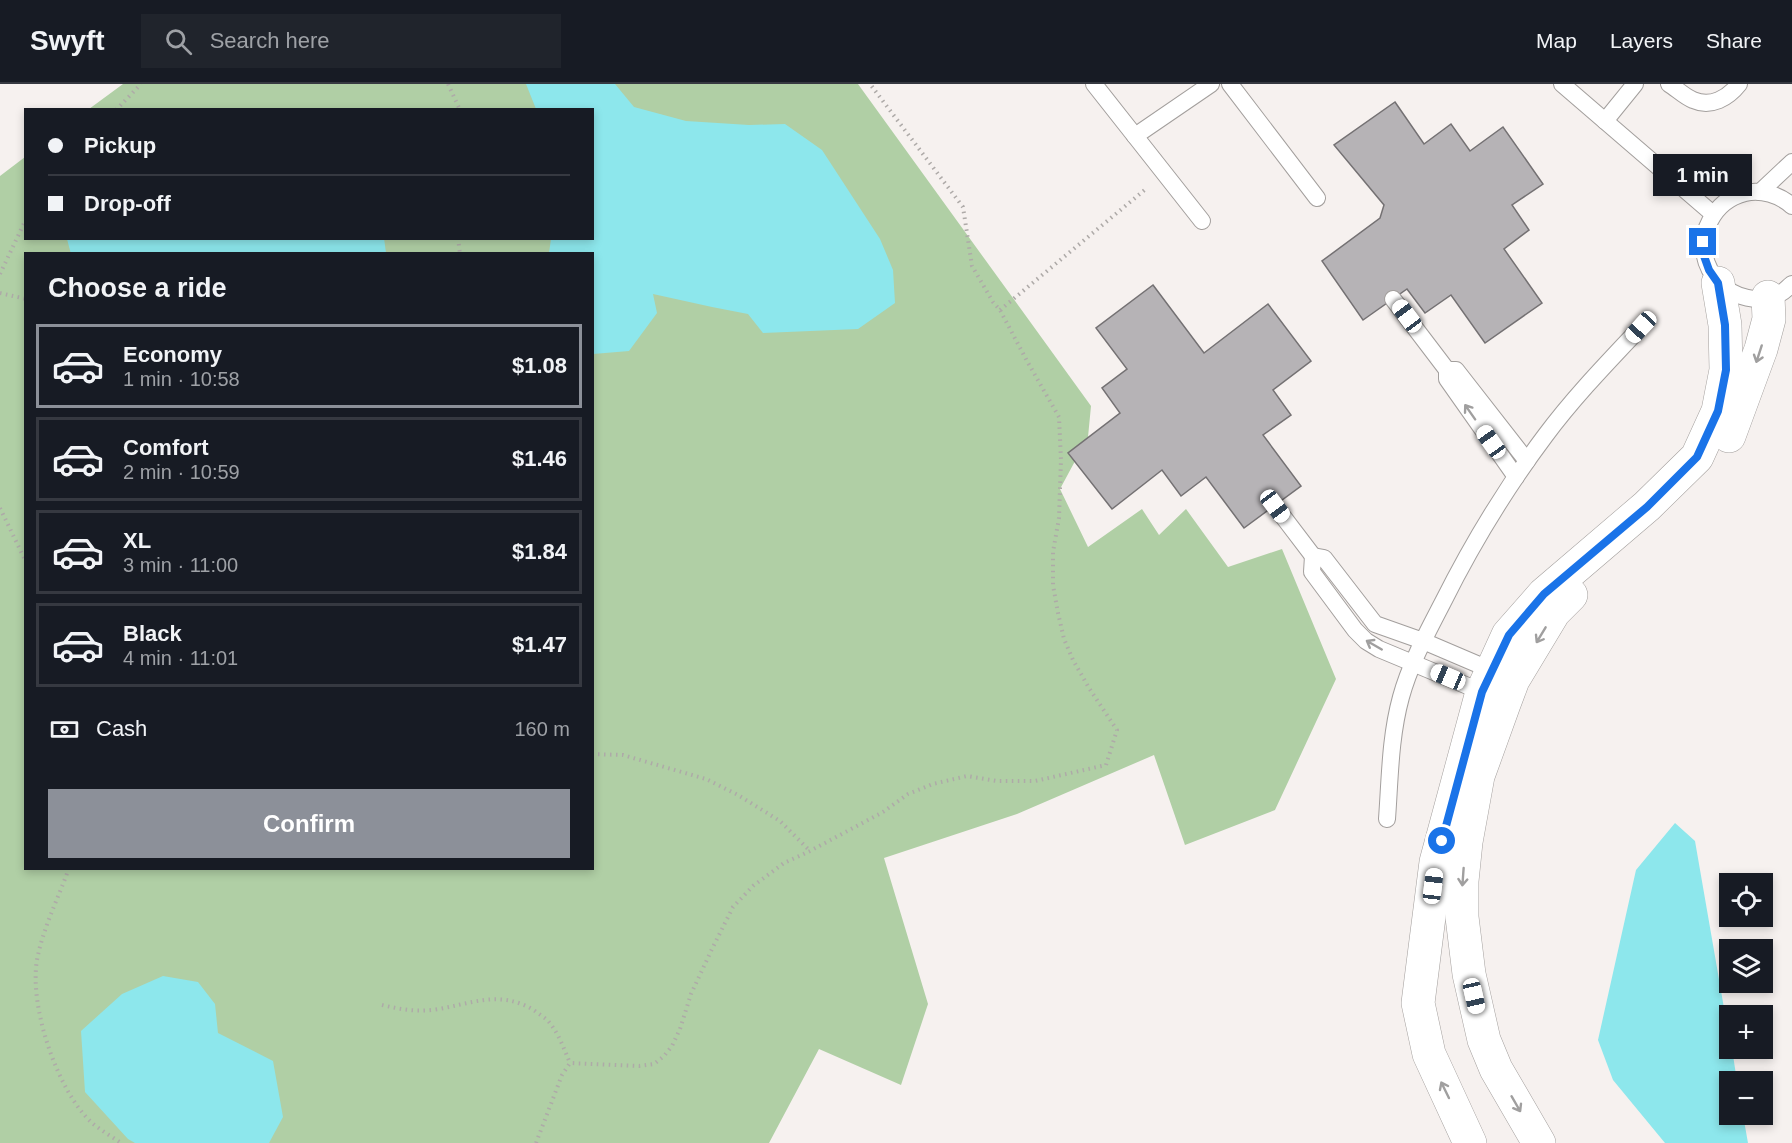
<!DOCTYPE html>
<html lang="en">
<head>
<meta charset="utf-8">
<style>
	body { margin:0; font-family:Helvetica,sans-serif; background:#20242c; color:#f1f3f6; height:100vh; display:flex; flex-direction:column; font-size:22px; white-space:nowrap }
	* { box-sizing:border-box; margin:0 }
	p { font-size:20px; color:#9ea1a6 }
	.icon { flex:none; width:33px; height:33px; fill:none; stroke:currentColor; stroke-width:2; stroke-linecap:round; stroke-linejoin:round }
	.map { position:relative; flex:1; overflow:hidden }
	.panel { position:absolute; left:24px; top:168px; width:570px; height:618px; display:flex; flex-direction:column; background:#171b24; border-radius:0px; box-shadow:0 3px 9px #0003 }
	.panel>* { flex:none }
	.guide { position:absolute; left:24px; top:24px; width:570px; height:132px; border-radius:0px; box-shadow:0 3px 9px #0003; display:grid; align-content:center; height:132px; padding:0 24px; background:#171b24 }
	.controls { position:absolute; left:1719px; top:789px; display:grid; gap:12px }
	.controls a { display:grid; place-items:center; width:54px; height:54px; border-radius:0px; background:#171b24; box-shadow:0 3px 9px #0003; font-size:30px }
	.end { position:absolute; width:27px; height:27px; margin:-14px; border:8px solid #1a73e8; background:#fff; box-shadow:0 0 0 3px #fff }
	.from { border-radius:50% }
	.bubble { position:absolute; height:42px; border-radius:0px; background:#171b24; box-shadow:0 3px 9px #0003; font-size:20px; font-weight:700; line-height:42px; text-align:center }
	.car { position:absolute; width:18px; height:36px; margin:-18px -9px; border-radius:8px; box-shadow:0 0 4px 2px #0007; background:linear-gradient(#fff 24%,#345 0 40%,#fff 0 76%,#345 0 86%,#fff 0) }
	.guide b { display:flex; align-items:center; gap:21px; height:57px; font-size:22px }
	.guide b+b { border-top:2px solid #363941 }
	.guide i { width:15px; height:15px; background:#f1f3f6 }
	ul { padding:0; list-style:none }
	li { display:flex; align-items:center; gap:18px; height:84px; margin:0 12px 9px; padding:0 12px; border:3px solid #363941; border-radius:0px }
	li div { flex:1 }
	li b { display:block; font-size:22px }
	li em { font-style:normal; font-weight:700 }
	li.on { border-color:#8c9099 }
	li>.icon { width:54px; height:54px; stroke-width:1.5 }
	h2 { padding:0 24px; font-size:27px; line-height:72px }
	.pay { display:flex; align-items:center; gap:15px; height:66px; padding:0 24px; font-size:22px }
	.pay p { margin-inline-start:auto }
	.cta { display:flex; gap:12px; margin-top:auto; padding:12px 24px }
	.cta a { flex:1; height:69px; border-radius:0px; background:#8c9099; color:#fff; font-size:24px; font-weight:700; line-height:69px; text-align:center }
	header { display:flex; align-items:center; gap:36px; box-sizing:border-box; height:84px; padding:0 30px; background:#171b24; border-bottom:2px solid #363941 }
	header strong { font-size:28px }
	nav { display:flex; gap:33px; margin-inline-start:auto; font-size:21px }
	.search { width:420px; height:54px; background:#20242c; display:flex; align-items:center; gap:15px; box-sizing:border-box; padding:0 21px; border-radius:0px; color:#9ea1a6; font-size:22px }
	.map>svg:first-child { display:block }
</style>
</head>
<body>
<header>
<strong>Swyft</strong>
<div class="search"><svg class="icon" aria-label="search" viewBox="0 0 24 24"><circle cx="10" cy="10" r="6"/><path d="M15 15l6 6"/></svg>Search here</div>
<nav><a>Map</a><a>Layers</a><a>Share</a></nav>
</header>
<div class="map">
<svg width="1792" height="1059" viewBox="0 0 1792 1059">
	<rect width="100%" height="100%" fill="#f6f1ef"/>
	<path fill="#b0cfa5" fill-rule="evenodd" d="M123,0h735l233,322 -3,31 -28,52 28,58 54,-38 17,26 27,-26 42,58 54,-18 54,130 -61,131 -90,35 -31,-90 -137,59 -133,44 44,146 -27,81 -82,-36 -50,94h-769v-967l25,-19 1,81h566v-128l-503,-1zM26,170h566v614h-566z"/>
	<g fill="#8de7ec">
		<polygon points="526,0 615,0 634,23 686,37 749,41 785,40 822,66 880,155 893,186 895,219 858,245 763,249 748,230 712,223 653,210 657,229 629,267 593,270 592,170 549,169 551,155 592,154 592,26 536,25"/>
		<polygon points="384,154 386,169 71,170 67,155"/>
		<polygon points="1675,739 1695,757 1729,953 1730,964 1732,965 1737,997 1730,998 1730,1030 1743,1031 1748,1059 1665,1059 1613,996 1598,956 1636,786"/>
		<polygon points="163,892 198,898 215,920 218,949 273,977 283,1033 269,1059 135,1059 128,1055 85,1008 81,947 122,910"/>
	</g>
	<g fill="#b6b3b6" stroke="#747173" stroke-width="1.5">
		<polygon points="1395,18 1424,60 1451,40 1470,67 1503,43 1543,100 1512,121 1529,146 1504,165 1542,219 1485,259 1451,211 1425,229 1407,205 1363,236 1322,177 1380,134 1384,121 1334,61"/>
		<polygon points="1153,201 1204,269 1268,220 1311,277 1273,306 1291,331 1263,351 1301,402 1244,444 1206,393 1181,412 1162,386 1112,425 1068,369 1120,329 1102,304 1127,285 1096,244"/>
	</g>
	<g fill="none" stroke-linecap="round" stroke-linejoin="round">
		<defs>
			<g id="lane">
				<polyline points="1094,0 1135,52 1211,0"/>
				<polyline points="1230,0 1317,114"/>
				<polyline points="1562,0 1713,130"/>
				<path d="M1669,0c8,5 16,13 24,16 18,8 35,-2 46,-16"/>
				<polyline points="1605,37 1635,0"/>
				<polyline points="1135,52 1202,137"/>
				<polyline points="1760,108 1792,78"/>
				<path d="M1792,122c-12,-11 -31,-17 -47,-13 -16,4 -28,14 -35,28 -24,45 25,95 71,72 4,-2 7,-6 11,-9"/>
				<polyline points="1393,215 1447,286"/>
				<polyline points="1516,393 1447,295 1447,286 1456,286 1527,377"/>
				<polyline points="1275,422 1313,472"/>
				<polyline points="1487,610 1379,565 1366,557 1355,546 1312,488 1313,472 1324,474 1375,540 1423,557 1498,589"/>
				<path d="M1387,735c3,-41 3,-82 14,-122 9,-33 26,-64 42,-95 29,-58 63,-114 102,-166 29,-39 63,-74 96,-109"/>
			</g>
			<g id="street">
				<polyline points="1729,352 1761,265 1769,235 1768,213"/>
				<polyline points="1470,1059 1429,970 1418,919 1436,778 1482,608 1508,551 1544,510 1647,422 1697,373 1718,327 1726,286 1725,241 1718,199"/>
				<polyline points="1539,1059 1496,985 1484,956 1469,890 1462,833 1462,797 1466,758 1478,692 1504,620 1513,596 1554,528 1571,511"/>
			</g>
		</defs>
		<use href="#lane" stroke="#a39f9d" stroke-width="18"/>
		<use href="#street" stroke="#a39f9d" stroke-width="34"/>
		<g stroke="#aeaaa8" stroke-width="4" stroke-dasharray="1.5 4.5" stroke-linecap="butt">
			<polyline points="448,0 460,26"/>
			<polyline points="116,26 141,0"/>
			<polyline points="458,154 460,170"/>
			<polyline points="0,190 26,135"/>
			<polyline points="0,209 26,215"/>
			<polyline points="1000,226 1147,104"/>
			<polyline points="0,424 26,478"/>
			<polyline points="592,670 623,671 706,695 738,711 780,737 810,767"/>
			<path d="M69,784c-11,31 -26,60 -32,92 -8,46 20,130 54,162 9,8 20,14 30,21"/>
			<path d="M382,921c17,4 33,7 50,5 38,-5 67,-22 103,1 5,4 11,7 14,11 10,12 15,27 21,41"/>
			<polyline points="536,1059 562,991 570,979 639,982 654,980 664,972 672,962 680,945 691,910 712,865 733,823 753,802 784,779 810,767 883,728 908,710 933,700 967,692 997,697 1035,697 1106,681 1117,646 1089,604 1073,576 1064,555 1058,529 1053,501 1053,468 1059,434 1061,376 1059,333 1027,277 1000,226 993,218 972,182 963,123 870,0"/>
		</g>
		<use href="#lane" stroke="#fff" stroke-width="16"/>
		<use href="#street" stroke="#fff" stroke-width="33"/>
	</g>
	<defs><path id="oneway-shaft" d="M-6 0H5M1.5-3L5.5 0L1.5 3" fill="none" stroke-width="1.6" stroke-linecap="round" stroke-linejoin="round" transform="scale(1.5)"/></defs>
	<g stroke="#a09f9f">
		<use href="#oneway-shaft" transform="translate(1759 270) rotate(108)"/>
		<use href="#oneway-shaft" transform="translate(1470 328) rotate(-125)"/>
		<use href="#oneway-shaft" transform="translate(1541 551) rotate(121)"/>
		<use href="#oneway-shaft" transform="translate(1374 561) rotate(-150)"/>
		<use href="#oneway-shaft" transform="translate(1463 793) rotate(94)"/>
		<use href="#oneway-shaft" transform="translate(1445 1006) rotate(-116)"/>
		<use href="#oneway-shaft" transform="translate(1516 1020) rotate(60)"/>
	</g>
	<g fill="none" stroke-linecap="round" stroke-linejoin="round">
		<polyline stroke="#1a73e8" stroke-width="8" points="1442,757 1482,608 1509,551 1544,510 1647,423 1697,373 1718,327 1726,286 1725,241 1718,199 1709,186 1704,172 1703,158"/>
	</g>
</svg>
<div class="controls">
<a><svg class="icon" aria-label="locate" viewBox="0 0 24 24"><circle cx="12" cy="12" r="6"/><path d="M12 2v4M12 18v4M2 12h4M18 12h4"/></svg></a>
<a><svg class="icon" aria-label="layers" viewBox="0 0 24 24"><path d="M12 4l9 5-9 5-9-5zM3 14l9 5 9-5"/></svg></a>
<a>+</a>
<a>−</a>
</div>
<i class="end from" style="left:1442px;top:757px"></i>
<i class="end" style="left:1703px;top:158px"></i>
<div class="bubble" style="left:1653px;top:70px;width:99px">1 min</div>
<i class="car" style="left:1407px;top:232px;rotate:323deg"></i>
<i class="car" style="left:1641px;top:243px;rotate:223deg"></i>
<i class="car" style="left:1491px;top:358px;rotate:325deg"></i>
<i class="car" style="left:1275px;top:422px;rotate:143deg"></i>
<i class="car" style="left:1448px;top:593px;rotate:293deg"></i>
<i class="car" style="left:1433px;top:802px;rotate:7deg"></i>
<i class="car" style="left:1474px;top:912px;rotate:167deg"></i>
<div class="guide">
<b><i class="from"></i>Pickup</b>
<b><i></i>Drop-off</b>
</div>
<section class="panel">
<h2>Choose a ride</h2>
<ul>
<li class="on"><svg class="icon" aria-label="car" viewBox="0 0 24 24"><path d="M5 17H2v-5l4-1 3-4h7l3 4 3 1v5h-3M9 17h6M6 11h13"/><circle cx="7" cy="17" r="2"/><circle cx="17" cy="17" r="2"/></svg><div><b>Economy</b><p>1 min · 10:58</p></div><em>$1.08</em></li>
<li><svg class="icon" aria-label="car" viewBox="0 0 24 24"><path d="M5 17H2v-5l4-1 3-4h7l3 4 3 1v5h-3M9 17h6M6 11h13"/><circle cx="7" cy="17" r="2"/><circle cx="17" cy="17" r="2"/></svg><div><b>Comfort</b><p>2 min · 10:59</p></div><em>$1.46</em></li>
<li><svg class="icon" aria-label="car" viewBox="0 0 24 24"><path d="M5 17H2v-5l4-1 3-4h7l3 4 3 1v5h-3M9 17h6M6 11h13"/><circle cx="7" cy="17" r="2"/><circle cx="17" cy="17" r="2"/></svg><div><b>XL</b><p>3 min · 11:00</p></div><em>$1.84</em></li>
<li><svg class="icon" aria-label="car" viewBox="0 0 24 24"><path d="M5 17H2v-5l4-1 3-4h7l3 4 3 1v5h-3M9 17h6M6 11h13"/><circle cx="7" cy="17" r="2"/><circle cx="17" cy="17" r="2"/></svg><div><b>Black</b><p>4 min · 11:01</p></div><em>$1.47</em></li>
</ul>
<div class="pay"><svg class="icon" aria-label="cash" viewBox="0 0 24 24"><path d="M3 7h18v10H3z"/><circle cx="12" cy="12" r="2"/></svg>Cash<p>160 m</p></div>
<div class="cta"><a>Confirm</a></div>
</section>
</div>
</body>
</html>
